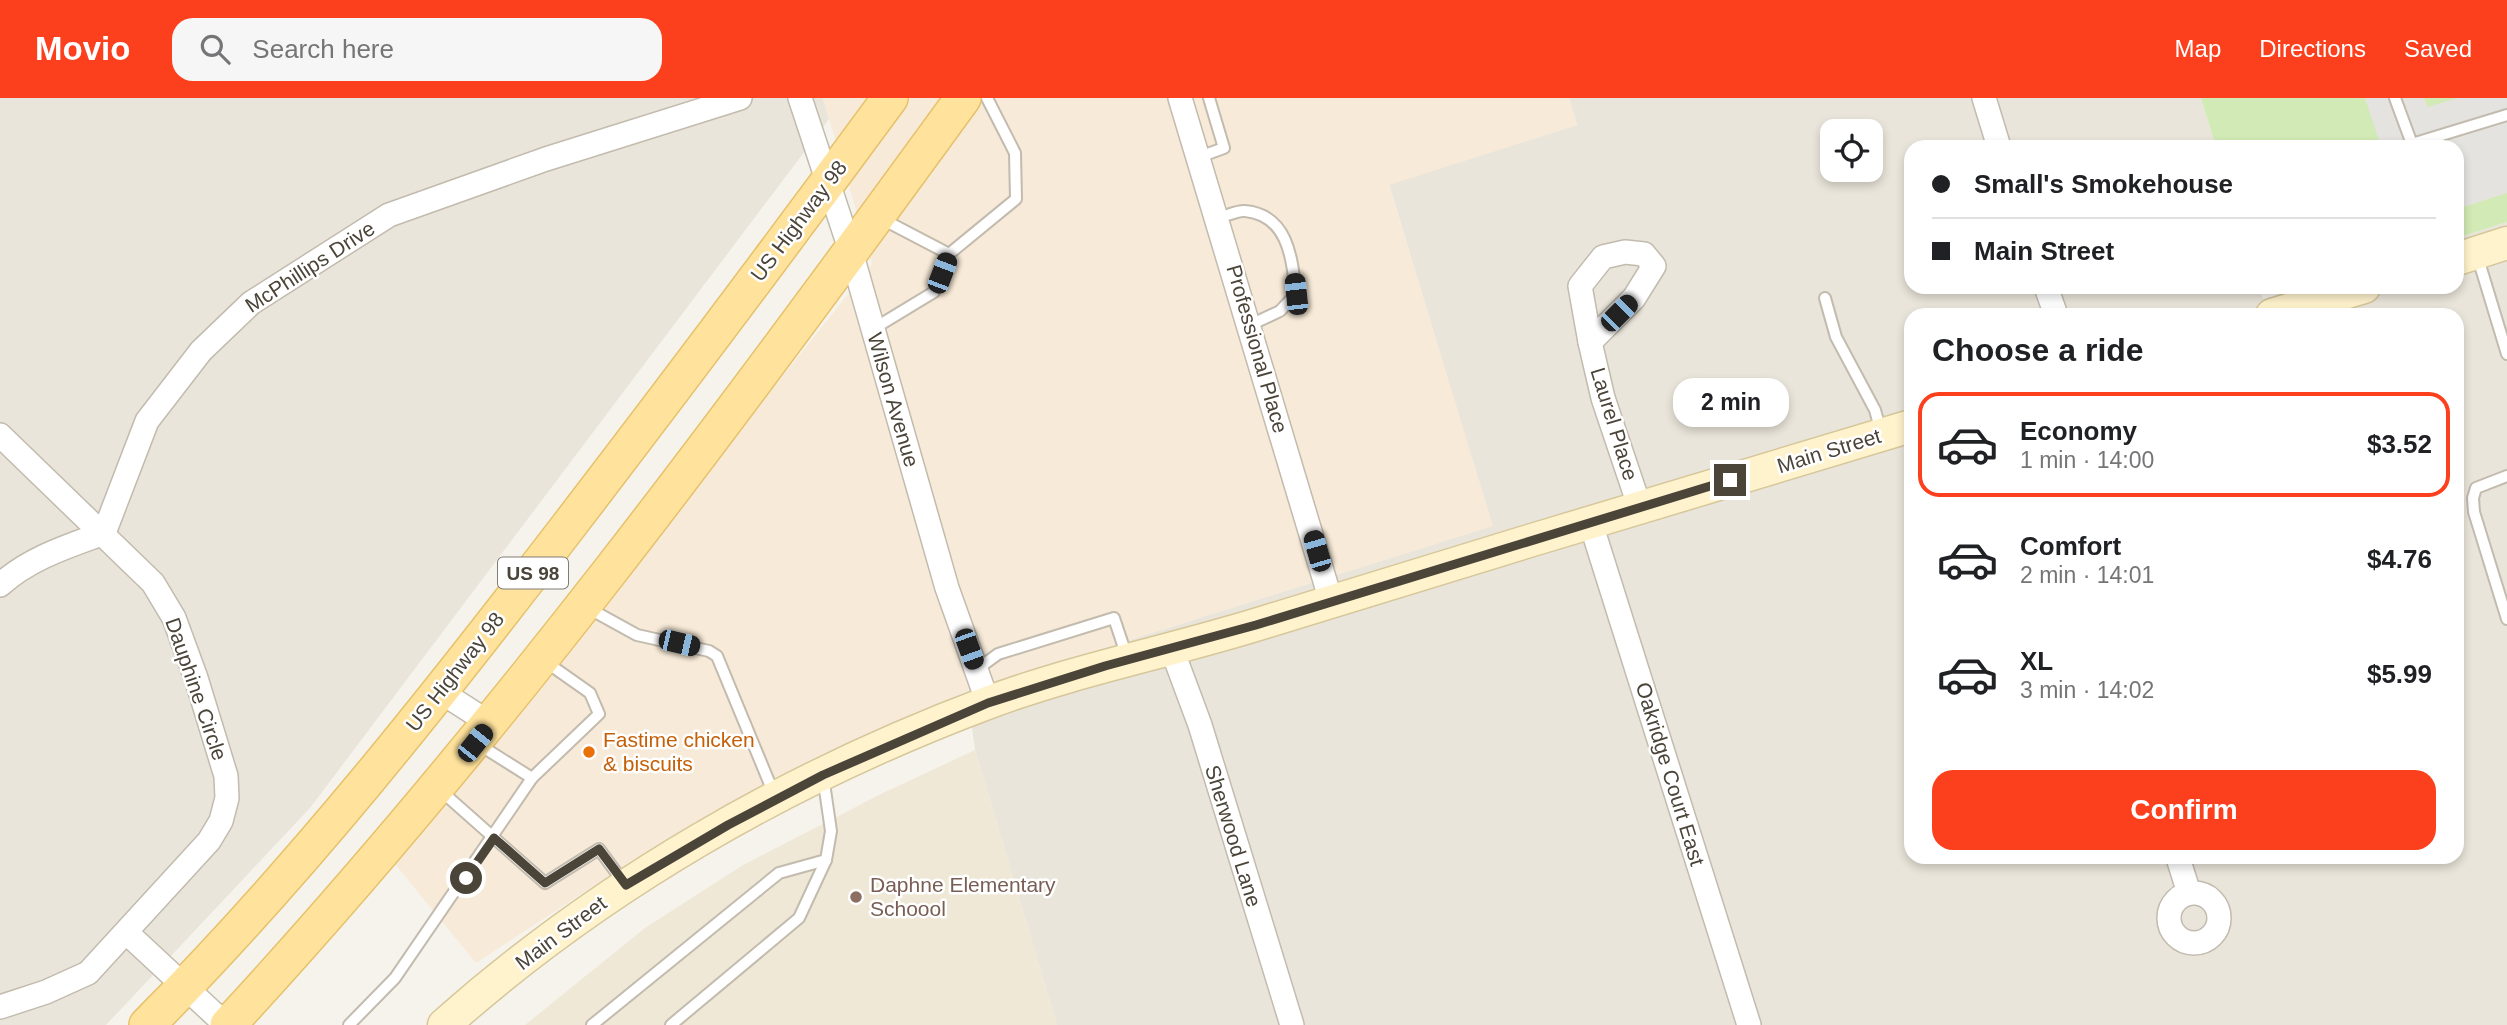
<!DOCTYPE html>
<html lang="en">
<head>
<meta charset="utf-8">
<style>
	body { margin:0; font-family:Arial,sans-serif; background:#f6f6f6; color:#202124; height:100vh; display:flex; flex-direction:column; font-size:26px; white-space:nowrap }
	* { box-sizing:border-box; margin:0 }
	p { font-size:23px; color:#757577 }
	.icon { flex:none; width:38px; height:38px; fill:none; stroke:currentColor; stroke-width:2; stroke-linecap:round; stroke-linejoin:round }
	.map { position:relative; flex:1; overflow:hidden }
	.sheet { position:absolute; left:1904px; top:210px; width:560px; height:556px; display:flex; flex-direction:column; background:#fff; border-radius:21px; box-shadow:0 4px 10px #0003 }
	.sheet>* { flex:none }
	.banner { position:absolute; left:1904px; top:42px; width:560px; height:154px; border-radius:21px; box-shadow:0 4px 10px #0003; display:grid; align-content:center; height:154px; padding:0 28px; background:#fff }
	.fabs { position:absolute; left:1820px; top:21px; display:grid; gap:14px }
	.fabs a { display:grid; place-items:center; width:63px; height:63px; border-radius:14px; background:#fff; box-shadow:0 4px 10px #0003; font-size:35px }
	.end { position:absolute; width:32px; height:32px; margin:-16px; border:9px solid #4b4439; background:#fff; box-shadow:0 0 0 4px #fff }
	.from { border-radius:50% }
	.bubble { position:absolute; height:49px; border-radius:21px; background:#fff; box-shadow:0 4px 10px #0003; font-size:23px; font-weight:600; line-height:49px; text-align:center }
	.car { position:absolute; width:21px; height:42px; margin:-21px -10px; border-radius:9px; box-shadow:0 0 5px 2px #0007; background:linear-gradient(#222 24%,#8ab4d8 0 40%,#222 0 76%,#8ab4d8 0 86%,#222 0) }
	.banner b { display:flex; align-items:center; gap:24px; height:66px; font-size:26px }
	.banner b+b { border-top:2px solid #e0e0e0 }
	.banner i { width:18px; height:18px; background:#202124 }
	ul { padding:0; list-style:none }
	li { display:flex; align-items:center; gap:21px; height:105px; margin:0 14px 10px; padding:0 14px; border:4px solid transparent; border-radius:21px }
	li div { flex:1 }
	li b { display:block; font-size:26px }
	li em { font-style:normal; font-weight:600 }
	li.current { border-color:#fc3f1d }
	li>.icon { width:63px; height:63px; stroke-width:1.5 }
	h2 { padding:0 28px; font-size:32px; line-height:84px }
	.primary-button { display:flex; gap:14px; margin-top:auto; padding:14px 28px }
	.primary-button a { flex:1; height:80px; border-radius:21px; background:#fc3f1d; color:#fff; font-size:28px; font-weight:600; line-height:80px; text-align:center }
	header { display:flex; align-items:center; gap:42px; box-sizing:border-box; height:98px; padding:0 35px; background:#fc3f1d; color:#fff }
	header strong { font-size:33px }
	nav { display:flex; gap:38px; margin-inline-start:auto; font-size:24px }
	.search { width:490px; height:63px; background:#f6f6f6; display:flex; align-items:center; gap:18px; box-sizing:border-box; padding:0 24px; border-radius:21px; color:#757577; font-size:26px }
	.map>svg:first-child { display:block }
</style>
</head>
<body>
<header>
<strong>Movio</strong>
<div class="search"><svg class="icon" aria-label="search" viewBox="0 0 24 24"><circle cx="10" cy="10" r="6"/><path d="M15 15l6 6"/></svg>Search here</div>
<nav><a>Map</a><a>Directions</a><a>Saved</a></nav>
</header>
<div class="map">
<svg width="2507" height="927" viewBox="0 0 2507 927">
	<rect width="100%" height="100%" fill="#f6f3ec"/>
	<g fill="#eae5da" fill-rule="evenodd">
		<polygon points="0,0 823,0 829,21 310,710 106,927 0,927"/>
		<path d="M1569,0h632l15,49h-305v140h348l4,12 37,-12h157v-49l50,-16v803h-1450l-82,-275 -8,-59 525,-165 -103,-342 188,-59zM1832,33h39v39h-39zM1911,217h546v543h-546z"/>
	</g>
	<polygon fill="#f7ead8" points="823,0 1569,0 1577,27 1389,87 1493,428 967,593 598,785 476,865 395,766 872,166"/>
	<polygon fill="#efe8d6" points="975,652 1057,927 525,927 645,830 743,767 881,696"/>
	<polygon fill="#d2eab5" points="2201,0 2507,0 2507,124 2457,140 2457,49 2216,49"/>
	<polygon fill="#e5e3e0" points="2365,0 2424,0 2428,9 2457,0 2507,0 2507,95 2457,111 2457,49 2381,49"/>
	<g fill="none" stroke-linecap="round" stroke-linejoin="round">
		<defs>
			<g id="lane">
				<polyline points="2395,0 2412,46"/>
				<polyline points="2413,49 2412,46 2507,17"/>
				<polyline points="1199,59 1224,50 1209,0"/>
				<path d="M1218,120c8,-2 20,-8 27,-7 44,4 47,49 51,83l-16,17 -30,14"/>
				<polyline points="882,121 949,156 1016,101 1015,55 987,0"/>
				<polyline points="2477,157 2507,256"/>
				<polyline points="1825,200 1836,239 1875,312 1881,334"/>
				<polyline points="873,231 934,194 949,156"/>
				<polyline points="2507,378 2476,390 2473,400 2474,414 2507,521"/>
				<polyline points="588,510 637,537 709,553 717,558 774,696"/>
				<polyline points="976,572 998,556 1114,520 1127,559"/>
				<polyline points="532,680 599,616 590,595 546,564"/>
				<polyline points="440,692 545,785 599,751 624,785"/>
				<polyline points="349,927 395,880 532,680 478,646"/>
				<polyline points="592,927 779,775 826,762"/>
				<polyline points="671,927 799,820 826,762 831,733 823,678"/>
			</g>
			<g id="street">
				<polyline points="800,0 851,154 947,490 988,605"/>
				<polyline points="1180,0 1331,503"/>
				<polyline points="1984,0 1999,49"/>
				<polygon points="1625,154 1644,156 1654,168 1634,200 1590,244 1580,188 1603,159"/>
				<polyline points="2046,189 2056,217"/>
				<polyline points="1590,244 1603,300 1639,407"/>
				<polyline points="0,337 153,485 174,520 196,580 226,678 227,700 221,723 209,743 88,875 46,894 0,909"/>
				<polyline points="1591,426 1749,927"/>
				<path d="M0,487c30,-27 66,-38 104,-52l43,-112 54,-70 50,-48 138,-88 157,-56 194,-61"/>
				<polyline points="1171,549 1200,627 1292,927"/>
				<polyline points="441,594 491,626"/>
				<polyline points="2178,760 2189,795"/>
				<circle cx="2194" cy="820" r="25"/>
				<polyline points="127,835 226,927"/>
			</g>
			<g id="secondary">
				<polyline points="2457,161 2507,145"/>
				<polyline points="2272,217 2364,189"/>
				<path d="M444,927c157,-140 346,-248 543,-322 91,-34 186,-52 278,-81 215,-67 430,-131 646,-196"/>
			</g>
			<g id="primary">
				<path d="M147,927c153,-154 288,-325 420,-497 109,-142 217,-286 323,-430"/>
				<path d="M228,927c268,-290 503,-608 735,-927"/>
			</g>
		</defs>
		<use href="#lane" stroke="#c2bbae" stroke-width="14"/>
		<use href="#street" stroke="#c2bbae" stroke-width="26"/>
		<use href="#secondary" stroke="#d6c79b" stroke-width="35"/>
		<use href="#primary" stroke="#e6c16a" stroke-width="38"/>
		<use href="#lane" stroke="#fff" stroke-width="10"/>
		<use href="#street" stroke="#fff" stroke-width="23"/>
		<use href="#secondary" stroke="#fff3cd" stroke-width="32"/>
		<use href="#primary" stroke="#ffe39c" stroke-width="35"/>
	</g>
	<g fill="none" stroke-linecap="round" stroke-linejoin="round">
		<polyline stroke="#4b4439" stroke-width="9" points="466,780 494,740 545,785 599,751 626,787 728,727 823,677 988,605 1105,568 1256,527 1730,382"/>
	</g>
	<circle fill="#e8710a" stroke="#fff" stroke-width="2.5" cx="589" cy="654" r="7"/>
	<circle fill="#8d6e63" stroke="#fff" stroke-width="2.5" cx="856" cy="799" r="7"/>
	<g text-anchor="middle" stroke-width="5" stroke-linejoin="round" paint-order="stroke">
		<rect fill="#fff" stroke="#817c74" stroke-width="2" x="498" y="459.5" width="70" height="31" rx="5"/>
		<g font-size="19" font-weight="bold" fill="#4b4439">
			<text x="533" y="482">US 98</text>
		</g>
		<g font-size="21" fill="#4b4439" stroke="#fff">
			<text transform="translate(799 123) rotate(-53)" y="7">US Highway 98</text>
			<text transform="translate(310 169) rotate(-33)" y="7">McPhillips Drive</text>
			<text transform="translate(1257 251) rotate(74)" y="7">Professional Place</text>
			<text transform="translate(893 302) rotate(74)" y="7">Wilson Avenue</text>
			<text transform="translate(1614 326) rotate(73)" y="7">Laurel Place</text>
			<text transform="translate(1829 353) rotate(-17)" y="7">Main Street</text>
			<text transform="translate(455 574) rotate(-52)" y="7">US Highway 98</text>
			<text transform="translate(196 591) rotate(71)" y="7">Dauphine Circle</text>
			<text transform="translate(1670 676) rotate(73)" y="7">Oakridge Court East</text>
			<text transform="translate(1233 738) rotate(73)" y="7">Sherwood Lane</text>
			<text transform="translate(561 835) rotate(-37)" y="7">Main Street</text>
		</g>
		<g font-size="21" fill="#c56008" stroke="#fff" text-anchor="start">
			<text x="603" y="649">Fastime chicken<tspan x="603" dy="24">&amp; biscuits</tspan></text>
		</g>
		<g font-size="21" fill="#785e54" stroke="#fff" text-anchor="start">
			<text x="870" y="794">Daphne Elementary<tspan x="870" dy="24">Schoool</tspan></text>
		</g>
	</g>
</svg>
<div class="fabs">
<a><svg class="icon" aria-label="locate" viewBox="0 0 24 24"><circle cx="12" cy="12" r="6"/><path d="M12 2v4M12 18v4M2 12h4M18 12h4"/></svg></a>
</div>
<i class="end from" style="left:466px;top:780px"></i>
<i class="end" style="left:1730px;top:382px"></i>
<div class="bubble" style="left:1673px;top:280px;width:116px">2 min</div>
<i class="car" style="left:942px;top:175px;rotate:21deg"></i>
<i class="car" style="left:1296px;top:196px;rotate:354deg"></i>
<i class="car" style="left:1619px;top:215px;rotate:45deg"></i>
<i class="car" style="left:1317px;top:453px;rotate:344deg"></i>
<i class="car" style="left:679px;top:545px;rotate:103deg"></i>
<i class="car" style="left:969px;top:551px;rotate:160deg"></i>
<i class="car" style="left:475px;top:645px;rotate:39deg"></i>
<div class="banner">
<b><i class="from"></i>Small's Smokehouse</b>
<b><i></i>Main Street</b>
</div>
<section class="sheet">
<h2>Choose a ride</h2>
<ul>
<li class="current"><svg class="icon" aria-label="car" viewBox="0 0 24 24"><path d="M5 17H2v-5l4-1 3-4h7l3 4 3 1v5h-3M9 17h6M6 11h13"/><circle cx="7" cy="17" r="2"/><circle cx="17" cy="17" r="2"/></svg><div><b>Economy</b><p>1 min · 14:00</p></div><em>$3.52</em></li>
<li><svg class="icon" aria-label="car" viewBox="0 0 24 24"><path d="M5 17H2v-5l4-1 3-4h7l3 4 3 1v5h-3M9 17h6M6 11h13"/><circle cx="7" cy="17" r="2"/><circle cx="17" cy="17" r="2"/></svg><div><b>Comfort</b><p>2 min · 14:01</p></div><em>$4.76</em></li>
<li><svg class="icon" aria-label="car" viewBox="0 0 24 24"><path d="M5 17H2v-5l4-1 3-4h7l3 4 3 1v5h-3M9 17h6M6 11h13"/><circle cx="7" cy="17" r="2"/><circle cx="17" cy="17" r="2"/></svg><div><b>XL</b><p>3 min · 14:02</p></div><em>$5.99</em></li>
</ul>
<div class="primary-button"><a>Confirm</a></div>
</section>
</div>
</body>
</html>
